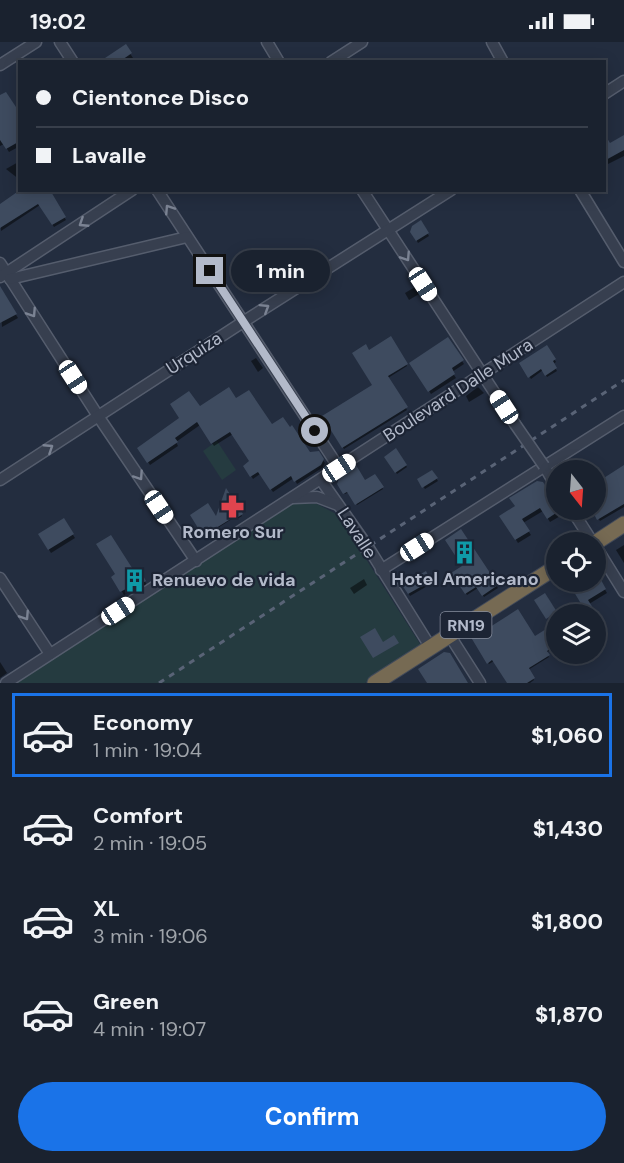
<!DOCTYPE html>
<html lang="en">
<head>
<meta charset="utf-8">
<style>
	body { margin:0; font-family:"DM Sans",sans-serif; background:#272f3b; color:#f1f3f6; height:100vh; display:flex; flex-direction:column; font-size:22px; white-space:nowrap }
	* { box-sizing:border-box; margin:0 }
	p { font-size:20px; color:#9fa4aa }
	.icon { flex:none; width:33px; height:33px; fill:none; stroke:currentColor; stroke-width:2; stroke-linecap:round; stroke-linejoin:round }
	.map { position:relative; height:641px; overflow:hidden }
	.details { display:flex; flex-direction:column; background:#1a222f; flex:1 }
	.details>* { flex:none }
	.top-card { position:absolute; left:18px; top:18px; width:588px; height:132px; border-radius:0px; box-shadow:0 3px 15px #0003,0 0 0 2px #383f4b; display:grid; align-content:center; height:132px; padding:0 18px; background:#1a222f }
	.needle { width:39px; rotate:163deg }
	.fabs { position:absolute; left:546px; top:418px; display:grid; gap:12px }
	.fabs a { display:grid; place-items:center; width:60px; height:60px; border-radius:50%; background:#1a222f; box-shadow:0 3px 15px #0003,0 0 0 2px #383f4b; font-size:30px }
	.end { position:absolute; width:27px; height:27px; margin:-14px; border:8px solid #b3baca; background:#111; box-shadow:0 0 0 3px #111 }
	.from { border-radius:50% }
	.bubble { position:absolute; height:42px; border-radius:21px; background:#1a222f; box-shadow:0 3px 15px #0003,0 0 0 2px #383f4b; font-size:20px; font-weight:800; line-height:42px; text-align:center }
	.car { position:absolute; width:18px; height:36px; margin:-18px -9px; border-radius:8px; box-shadow:0 0 4px 2px #0007; background:linear-gradient(#fff 24%,#345 0 40%,#fff 0 76%,#345 0 86%,#fff 0) }
	.top-card b { display:flex; align-items:center; gap:21px; height:57px; font-size:22px }
	.top-card b+b { border-top:2px solid #383f4b }
	.top-card i { width:15px; height:15px; background:#f1f3f6 }
	ul { padding:10px 0 0; list-style:none }
	li { display:flex; align-items:center; gap:18px; height:84px; margin:0 12px 9px; padding:0 6px; border:3px solid transparent; border-radius:0px }
	li div { flex:1 }
	li b { display:block; font-size:22px }
	li em { font-style:normal; font-weight:800 }
	li.on { border-color:#1a73e8 }
	li>.icon { width:54px; height:54px; stroke-width:1.5 }
	.cta { display:flex; gap:12px; margin-top:auto; padding:12px 18px }
	.cta a { flex:1; height:69px; border-radius:36px; background:#1a73e8; color:#fff; font-size:24px; font-weight:800; line-height:69px; text-align:center }
	.status { display:flex; justify-content:space-between; align-items:center; height:42px; padding:0 30px; background:#1a222f; direction:ltr }
	.status svg { height:16px; fill:currentColor }
	.map>svg:first-child { display:block }
</style>
</head>
<body>
<div class="status"><b>19:02</b><svg viewBox="0 0 49 12"><path d="M0 12V9h3v3zM5 12V6h3v6zM10 12V3h3v9zM15 12V0h3v12zM26 1h20v11H26zM47 4h2v5h-2z"/></svg></div>
<div class="map">
<svg width="624" height="641" viewBox="0 0 624 641">
	<rect width="100%" height="100%" fill="#232d3f"/>
	<g fill="#253b40">
		<polygon points="217,399 236,428 222,438 203,409"/>
		<polygon points="291,462 317,462 338,473 422,605 365,641 17,641"/>
	</g>
	<g fill="#0007">
		<polygon points="125,4 133,16 127,20 102,20"/>
		<polygon points="0,55 20,74 20,104 9,110 4,102 0,104"/>
		<polygon points="604,94 610,103 624,95 624,114 604,124"/>
		<polygon points="20,119 20,138 6,127"/>
		<polygon points="47,148 66,178 54,185 40,163 1,189 0,163"/>
		<polygon points="420,180 429,194 418,201 412,190"/>
		<polygon points="415,245 419,252 409,258 405,251"/>
		<polygon points="2,250 18,276 2,285 0,251"/>
		<polygon points="390,296 407,324 388,336 407,368 344,407 324,375 374,344 369,310"/>
		<polygon points="447,297 464,322 452,330 456,336 431,352 411,321"/>
		<polygon points="547,305 556,320 553,322 557,329 547,335 543,328 531,337 521,321"/>
		<polygon points="256,316 263,326 258,330 251,319"/>
		<polygon points="478,345 484,351 469,360 466,354"/>
		<polygon points="236,359 309,411 318,411 325,421 322,426 297,442 294,436 273,450 260,432 253,437 245,424 251,419 233,392 214,404 200,383 176,400 178,404 150,423 139,406 199,366"/>
		<polygon points="396,409 407,425 397,432 386,415"/>
		<polygon points="624,425 624,465 600,479 593,468 602,461 596,450 596,442"/>
		<polygon points="432,430 438,439 425,447 419,438"/>
		<polygon points="375,434 383,447 357,463 349,450 345,452 338,442 365,440"/>
		<polygon points="542,441 556,464 556,468 559,468 562,473 550,480 543,469 523,481 531,493 518,501 501,474 516,464"/>
		<polygon points="227,449 242,474 237,477 235,475 205,494 192,473 216,477"/>
		<polygon points="63,478 75,496 51,511 40,493"/>
		<polygon points="461,489 498,546 484,555 478,546 467,553 453,531 464,524"/>
		<polygon points="624,503 624,521 616,508"/>
		<polygon points="138,528 147,543 133,552 131,549 124,553 113,535 117,533 134,531"/>
		<polygon points="425,531 431,542 410,554 404,544"/>
		<polygon points="596,532 607,551 589,562 593,570 589,573 570,540 596,540"/>
		<polygon points="364,537 367,543 354,552 350,546"/>
		<polygon points="553,584 556,590 556,604 546,611 549,615 528,628 534,638 530,641 508,641 494,619 489,622 471,593 490,587 535,596"/>
		<polygon points="0,620 7,631 0,636"/>
	</g>
	<g fill="#3e4b5f">
		<polygon points="126,2 132,11 119,20 99,20"/>
		<polygon points="6,50 20,71 20,99 6,107 0,98 0,53"/>
		<polygon points="604,91 610,101 624,93 624,108 604,119"/>
		<polygon points="20,148 50,148 66,175 52,183 38,162 0,186 0,162"/>
		<polygon points="421,178 429,191 416,199 410,190 412,184"/>
		<polygon points="0,244 17,272 0,281"/>
		<polygon points="391,294 408,322 388,334 408,365 342,406 322,374 372,343 352,311 366,302 369,308"/>
		<polygon points="448,295 464,318 452,326 455,332 428,350 409,321"/>
		<polygon points="547,303 556,317 553,319 557,326 545,334 541,327 528,336 519,321"/>
		<polygon points="229,345 236,356 249,348 272,382 283,375 290,385 292,383 310,410 319,409 324,417 321,423 294,440 291,434 270,448 258,430 250,435 243,424 249,419 230,390 211,402 197,380 175,396 178,400 147,421 137,406 179,376 170,362 189,349 200,364"/>
		<polygon points="396,406 407,423 395,431 384,415"/>
		<polygon points="356,423 365,438 375,432 384,445 355,463 347,450 343,452 337,442 340,434"/>
		<polygon points="624,423 624,462 597,478 592,468 596,468 596,463 600,460 596,452 596,441"/>
		<polygon points="432,428 438,436 422,446 417,437"/>
		<polygon points="537,439 543,440 556,461 556,471 547,477 540,466 522,477 530,489 515,498 499,474 515,464 509,456"/>
		<polygon points="226,446 243,472 235,477 234,475 203,494 190,473 208,461 216,474"/>
		<polygon points="64,476 74,492 48,508 38,492"/>
		<polygon points="461,487 498,543 482,554 476,545 465,552 451,531 462,524 445,498"/>
		<polygon points="111,493 134,529 139,526 146,539 130,548 128,546 120,550 111,535 115,532 96,502"/>
		<polygon points="426,529 431,539 408,552 402,543"/>
		<polygon points="596,529 606,547 588,558 593,566 586,570 568,540 596,540"/>
		<polygon points="545,551 557,570 546,577 534,558"/>
		<polygon points="518,567 535,594 554,582 556,587 556,603 547,609 550,613 529,626 535,636 527,641 507,641 492,618 487,622 469,592 487,581 490,585"/>
		<polygon points="375,586 383,600 394,593 399,601 373,616 360,595"/>
		<polygon points="444,610 450,611 468,641 427,641 418,627"/>
	</g>
	<g fill="none" stroke-linecap="round" stroke-linejoin="round">
		<defs>
			<g id="minor">
				<polyline points="60,0 73,20"/>
				<polyline points="267,0 279,20"/>
				<polyline points="492,0 503,20"/>
				<polyline points="331,20 362,0"/>
				<polyline points="0,23 36,0"/>
				<polyline points="604,52 624,39"/>
				<polyline points="157,148 339,426"/>
				<polyline points="362,148 515,382"/>
				<polyline points="580,148 624,220"/>
				<polyline points="0,221 98,374 196,519"/>
				<polyline points="0,235 132,148"/>
				<polyline points="10,237 187,195"/>
				<polyline points="544,424 556,444"/>
				<polyline points="0,438 243,280 451,148"/>
				<polyline points="321,438 368,505 431,606"/>
				<polyline points="293,456 317,455 338,463"/>
				<polyline points="572,468 593,501"/>
				<polyline points="596,505 624,550"/>
				<polyline points="381,528 624,374"/>
				<polyline points="0,536 50,612"/>
				<polyline points="450,594 480,641"/>
				<polyline points="6,641 624,240"/>
			</g>
			<g id="highway">
				<polyline points="595,501 624,482"/>
				<polyline points="375,641 556,525"/>
			</g>
		</defs>
		<use href="#minor" stroke="#555d6d" stroke-width="13"/>
		<use href="#highway" stroke="#424a5a" stroke-width="17"/>
		<use href="#minor" stroke="#373f4f" stroke-width="10"/>
		<use href="#highway" stroke="#766a53" stroke-width="15"/>
		<polyline stroke="#596376" stroke-width="3" stroke-dasharray="6 6" stroke-linecap="butt" points="159,641 624,338"/>
		<defs>
			<polyline id="minor-bridge" points="515,382 544,424"/>
		</defs>
		<use href="#minor-bridge" stroke="#555d6d" stroke-width="13" stroke-linecap="butt"/>
		<use href="#minor-bridge" stroke="#373f4f" stroke-width="10"/>
	</g>
	<defs><path id="oneway-chevron" d="M-2-3.5L2.5 0L-2 3.5" fill="none" stroke-width="1.6" stroke-linecap="round" stroke-linejoin="round" transform="scale(1.5)"/></defs>
	<g stroke="#7b8393">
		<use href="#oneway-chevron" transform="translate(169 167) rotate(-123)"/>
		<use href="#oneway-chevron" transform="translate(83 181) rotate(147)"/>
		<use href="#oneway-chevron" transform="translate(406 215) rotate(57)"/>
		<use href="#oneway-chevron" transform="translate(265 266) rotate(-32)"/>
		<use href="#oneway-chevron" transform="translate(32 271) rotate(57)"/>
		<use href="#oneway-chevron" transform="translate(49 406) rotate(-33)"/>
		<use href="#oneway-chevron" transform="translate(139 434) rotate(56)"/>
		<use href="#oneway-chevron" transform="translate(25 574) rotate(57)"/>
	</g>
	<g fill="none" stroke-linecap="round" stroke-linejoin="round">
		<polyline stroke="#b3baca" stroke-width="8" points="210,229 315,389"/>
	</g>
	<defs>
		<symbol id="pharmacy-bare" viewBox="-9 -9 18 18"><path d="M-2-6h4v4h4v4h-4v4h-4v-4h-4v-4h4Z" fill="#e0444e" stroke="#1c2434" stroke-width="2.5" paint-order="stroke"/></symbol>
		<symbol id="building-bare" viewBox="-9 -9 18 18"><path d="M-4-6H4V6H1V3H-1V6H-4ZM-2.5-4.3h1.7v1.8h-1.7ZM.8-4.3h1.7v1.8H.8ZM-2.5-1h1.7V.8h-1.7ZM.8-1h1.7V.8H.8Z" fill="#0f9aa8" stroke="#1c2434" stroke-width="2.5" paint-order="stroke"/></symbol>
	</defs>
	<g fill-rule="evenodd">
		<use href="#pharmacy-bare" x="216" y="448" width="33" height="33"/>
		<use href="#building-bare" x="448" y="494" width="33" height="33"/>
		<use href="#building-bare" x="118" y="522" width="33" height="33"/>
	</g>
	<g text-anchor="middle" stroke-width="4.5" stroke-linejoin="round" paint-order="stroke">
		<rect fill="#1c2434" stroke="#868d9d" stroke-width="1.5" x="440.5" y="570" width="51" height="26" rx="4.5"/>
		<g font-size="16" font-weight="bold" fill="#b3baca">
			<text x="466" y="589">RN19</text>
		</g>
		<g font-size="18" fill="#b3baca" stroke="#1c2434">
			<text transform="translate(194 311) rotate(-33)" y="6">Urquiza</text>
			<text transform="translate(458 348) rotate(-33)" y="6">Boulevard Dalle Mura</text>
			<text transform="translate(357 491) rotate(57)" y="6">Lavalle</text>
		</g>
		<g font-size="18" font-weight="bold" fill="#b3baca" stroke="#1c2434">
			<text x="233" y="496">Romero Sur</text>
			<text x="465" y="543">Hotel Americano</text>
			<text x="152" y="544" text-anchor="start">Renuevo de vida</text>
		</g>
	</g>
</svg>
<div class="fabs">
<a><svg class="needle" viewBox="-14 -14 28 28"><path d="M0-13l5 13h-10z" fill="#e53935"/><path d="M0 13l5-13h-10z" fill="#9fa4aa"/></svg></a>
<a><svg class="icon" aria-label="locate" viewBox="0 0 24 24"><circle cx="12" cy="12" r="6"/><path d="M12 2v4M12 18v4M2 12h4M18 12h4"/></svg></a>
<a><svg class="icon" aria-label="layers" viewBox="0 0 24 24"><path d="M12 4l9 5-9 5-9-5zM3 14l9 5 9-5"/></svg></a>
</div>
<i class="end from" style="left:315px;top:389px"></i>
<i class="end" style="left:210px;top:229px"></i>
<div class="bubble" style="left:231px;top:208px;width:99px">1 min</div>
<i class="car" style="left:423px;top:242px;rotate:147deg"></i>
<i class="car" style="left:73px;top:335px;rotate:147deg"></i>
<i class="car" style="left:504px;top:365px;rotate:327deg"></i>
<i class="car" style="left:339px;top:426px;rotate:57deg"></i>
<i class="car" style="left:159px;top:465px;rotate:146deg"></i>
<i class="car" style="left:417px;top:505px;rotate:58deg"></i>
<i class="car" style="left:118px;top:569px;rotate:57deg"></i>
<div class="top-card">
<b><i class="from"></i>Cientonce Disco</b>
<b><i></i>Lavalle</b>
</div>
</div>
<section class="details">
<ul>
<li class="on"><svg class="icon" aria-label="car" viewBox="0 0 24 24"><path d="M5 17H2v-5l4-1 3-4h7l3 4 3 1v5h-3M9 17h6M6 11h13"/><circle cx="7" cy="17" r="2"/><circle cx="17" cy="17" r="2"/></svg><div><b>Economy</b><p>1 min · 19:04</p></div><em>$1,060</em></li>
<li><svg class="icon" aria-label="car" viewBox="0 0 24 24"><path d="M5 17H2v-5l4-1 3-4h7l3 4 3 1v5h-3M9 17h6M6 11h13"/><circle cx="7" cy="17" r="2"/><circle cx="17" cy="17" r="2"/></svg><div><b>Comfort</b><p>2 min · 19:05</p></div><em>$1,430</em></li>
<li><svg class="icon" aria-label="car" viewBox="0 0 24 24"><path d="M5 17H2v-5l4-1 3-4h7l3 4 3 1v5h-3M9 17h6M6 11h13"/><circle cx="7" cy="17" r="2"/><circle cx="17" cy="17" r="2"/></svg><div><b>XL</b><p>3 min · 19:06</p></div><em>$1,800</em></li>
<li><svg class="icon" aria-label="car" viewBox="0 0 24 24"><path d="M5 17H2v-5l4-1 3-4h7l3 4 3 1v5h-3M9 17h6M6 11h13"/><circle cx="7" cy="17" r="2"/><circle cx="17" cy="17" r="2"/></svg><div><b>Green</b><p>4 min · 19:07</p></div><em>$1,870</em></li>
</ul>
<div class="cta"><a>Confirm</a></div>
</section>
</body>
</html>
